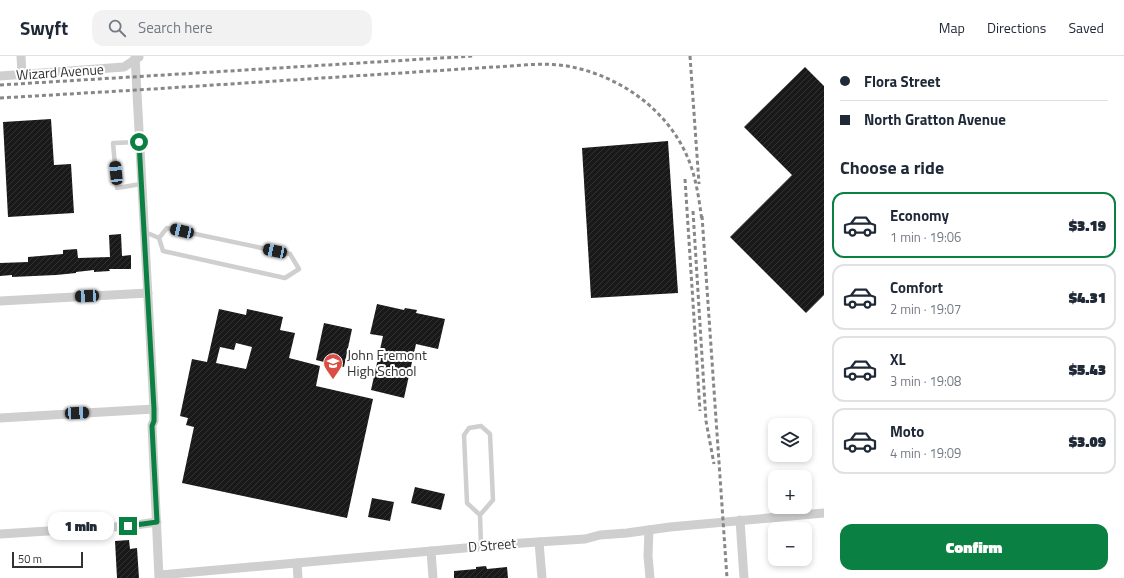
<!DOCTYPE html>
<html lang="en">
<head>
<meta charset="utf-8">
<style>
	body { margin:0; font-family:"Titillium Web",sans-serif; background:#f2f2f3; color:#1f2937; height:100vh; display:flex; flex-direction:column; font-size:15px; white-space:nowrap }
	* { box-sizing:border-box; margin:0 }
	p { font-size:13px; color:#747a83 }
	.icon { flex:none; width:22px; height:22px; fill:none; stroke:currentColor; stroke-width:2; stroke-linecap:round; stroke-linejoin:round }
	.map { position:relative; flex:1; overflow:hidden }
	.details { display:flex; flex-direction:column; background:#fff; width:300px }
	.details>* { flex:none }
	.guide { display:grid; align-content:center; height:88px; padding:0 16px; background:#fff }
	.controls { position:absolute; left:768px; top:362px; display:grid; gap:8px }
	.controls a { display:grid; place-items:center; width:44px; height:44px; border-radius:8px; background:#fff; box-shadow:0 2px 6px #0003; font-size:20px }
	.scale { position:absolute; left:12px; bottom:10px; width:71px; box-sizing:border-box; padding-left:4px; border:2px solid #323232; border-top:0; font-size:11px; line-height:14px; white-space:nowrap; color:#323232; -webkit-text-stroke:3px #fff; paint-order:stroke }
	.end { position:absolute; width:18px; height:18px; margin:-9px; border:5px solid #0b8043; background:#fff; box-shadow:0 0 0 2px #fff }
	.from { border-radius:50% }
	.bubble { position:absolute; height:28px; border-radius:12px; background:#fff; box-shadow:0 2px 6px #0003; font-size:13px; font-weight:800; line-height:28px; text-align:center }
	.car { position:absolute; width:12px; height:24px; margin:-12px -6px; border-radius:5px; box-shadow:0 0 3px 1px #0007; background:linear-gradient(#222 24%,#8ab4d8 0 40%,#222 0 76%,#8ab4d8 0 86%,#222 0) }
	.guide b { display:flex; align-items:center; gap:14px; height:38px; font-size:15px }
	.guide b+b { border-top:1px solid #e0e1e3 }
	.guide i { width:10px; height:10px; background:#1f2937 }
	ul { padding:0; list-style:none }
	li { display:flex; align-items:center; gap:12px; height:66px; margin:0 8px 6px; padding:0 8px; border:2px solid #e0e1e3; border-radius:12px }
	li div { flex:1 }
	li b { display:block; font-size:15px }
	li em { font-style:normal; font-weight:800 }
	li.active { border-color:#0b8043 }
	li>.icon { width:36px; height:36px; stroke-width:1.5 }
	h2 { padding:0 16px; font-size:18px; line-height:48px }
	.primary-button { display:flex; gap:8px; margin-top:auto; padding:8px 16px }
	.primary-button a { flex:1; height:46px; border-radius:12px; background:#0b8043; color:#fff; font-size:16px; font-weight:800; line-height:46px; text-align:center }
	header { display:flex; align-items:center; gap:24px; box-sizing:border-box; height:56px; padding:0 20px; background:#fff; border-bottom:1px solid #e0e1e3 }
	header strong { font-size:19px }
	nav { display:flex; gap:22px; margin-inline-start:auto; font-size:14px }
	.search { width:280px; height:36px; background:#f2f2f3; display:flex; align-items:center; gap:10px; box-sizing:border-box; padding:0 14px; border-radius:12px; color:#747a83; font-size:15px }
	main { display:flex; flex:1; min-height:0 }
	.map>svg:first-child { display:block }
</style>
</head>
<body>
<header>
<strong>Swyft</strong>
<div class="search"><svg class="icon" aria-label="search" viewBox="0 0 24 24"><circle cx="10" cy="10" r="6"/><path d="M15 15l6 6"/></svg>Search here</div>
<nav><a>Map</a><a>Directions</a><a>Saved</a></nav>
</header>
<main>
<div class="map">
<svg width="824" height="522" viewBox="0 0 824 522">
	<defs>
		<pattern id="building-hatch" width="6" height="6" patternUnits="userSpaceOnUse"><rect width="6" height="6" fill="#191919"/><path d="M-1 1l2-2M0 6l6-6M5 7l2-2" fill="none" stroke="#323232"/></pattern>
	</defs>
	<rect width="100%" height="100%" fill="#fff"/>
	<g fill="url(#building-hatch)" fill-rule="evenodd">
		<polygon points="805,11 824,30 824,239 806,257 730,181 792,119 744,71"/>
		<polygon points="51,63 54,109 71,108 74,157 8,161 3,66"/>
		<polygon points="668,85 678,237 591,242 582,92"/>
		<polygon points="121,178 122,200 131,199 131,213 109,213 110,215 94,216 94,214 76,216 76,217 56,219 12,221 12,219 0,220 0,207 28,206 28,201 63,198 63,194 77,193 78,202 110,201 109,179"/>
		<polygon points="377,248 404,254 405,252 417,254 416,257 445,263 438,293 416,288 404,342 371,334 383,280 370,278"/>
		<path d="M219,253l27,6 1,-6 36,8 -3,13 15,3 -6,25 31,8 -4,20 57,13 -26,119 -165,-35 12,-56 -8,-2 2,-7 -8,-2 12,-57 15,3zM236,287l16,4 -6,22 -30,-6 4,-16 14,3z"/>
		<polygon points="324,267 352,273 344,311 316,304"/>
		<polygon points="415,431 445,438 441,454 411,447"/>
		<polygon points="372,442 394,446 390,465 368,461"/>
		<polygon points="129,484 130,493 137,492 139,522 117,522 115,485"/>
		<polygon points="486,510 487,513 507,511 508,522 454,522 454,515 476,513 476,511"/>
	</g>
	<g fill="none" stroke-linecap="round" stroke-linejoin="round">
		<g stroke="#cfcfcf" stroke-width="4.5">
			<polyline points="139,86 113,87 117,132 141,128"/>
			<polygon points="167,172 290,198 299,213 285,222 163,195 159,182"/>
			<polyline points="145,176 159,182"/>
			<polyline points="480,459 467,447 464,379 469,372 481,370 490,378 493,444 480,459 481,490"/>
		</g>
		<g stroke="#cfcfcf" stroke-width="9">
			<polyline points="21,0 22,18"/>
			<polyline points="135,0 154,353 154,365 152,369 159,522"/>
			<polyline points="0,20 124,11 139,1"/>
			<polyline points="0,245 148,237"/>
			<polyline points="0,362 154,353"/>
			<polyline points="740,464 744,522"/>
			<polyline points="649,474 648,500 650,522"/>
			<polyline points="0,478 128,470 157,466"/>
			<polyline points="539,486 542,522"/>
			<polyline points="431,495 433,522"/>
			<polyline points="297,507 298,522"/>
			<polyline points="160,519 522,487 585,483 600,479 627,477 670,471 824,457"/>
		</g>
		<g stroke="#878787" stroke-width="3" stroke-dasharray="4 3" stroke-linecap="butt">
			<polyline points="690,0 699,128"/>
			<polyline points="0,29 474,0"/>
			<path d="M0,42l137,-8 357,-23c24,-1 49,-5 73,-1 51,9 99,42 120,90 9,20 12,43 15,65"/>
			<polyline points="685,123 700,355"/>
			<polyline points="693,155 706,365 714,408"/>
			<polyline points="702,160 727,522"/>
		</g>
	</g>
	<g fill="none" stroke-linecap="round" stroke-linejoin="round">
		<polyline stroke="#0b8043" stroke-width="5" points="128,470 157,466 152,370 154,365 154,353 139,86"/>
	</g>
	<defs>
		<symbol id="school-pin" viewBox="-11 -11 22 30"><path d="M0 17L-7.5 6A9.5 9.5 0 1 1 7.5 6Z" fill="#da4d44" stroke="#fff"/><path d="M0-5L7-2L0 1L-7-2ZM-4 1L0 2.5L4 1V4Q0 6-4 4Z" fill="#fff"/></symbol>
	</defs>
	<g fill-rule="evenodd">
		<use href="#school-pin" x="322" y="296" width="22" height="30"/>
	</g>
	<g text-anchor="middle" stroke-width="4" stroke-linejoin="round" paint-order="stroke">
		<g font-size="14" fill="#323232" stroke="#fff">
			<text transform="translate(60 16) rotate(-4)" y="5">Wizard Avenue</text>
			<text transform="translate(492 489) rotate(-5)" y="5">D Street</text>
		</g>
		<g font-size="14" fill="#323232" stroke="#fff" text-anchor="start">
			<text x="347" y="304">John Fremont<tspan x="347" dy="16">High School</tspan></text>
		</g>
	</g>
</svg>
<div class="controls">
<a><svg class="icon" aria-label="layers" viewBox="0 0 24 24"><path d="M12 4l9 5-9 5-9-5zM3 14l9 5 9-5"/></svg></a>
<a>+</a>
<a>−</a>
</div>
<div class="scale">50 m</div>
<i class="end from" style="left:139px;top:86px"></i>
<i class="end" style="left:128px;top:470px"></i>
<div class="bubble" style="left:48px;top:456px;width:66px">1 min</div>
<i class="car" style="left:116px;top:117px;rotate:354deg"></i>
<i class="car" style="left:182px;top:175px;rotate:283deg"></i>
<i class="car" style="left:275px;top:195px;rotate:282deg"></i>
<i class="car" style="left:87px;top:240px;rotate:267deg"></i>
<i class="car" style="left:77px;top:357px;rotate:87deg"></i>
</div>
<section class="details">
<div class="guide">
<b><i class="from"></i>Flora Street</b>
<b><i></i>North Gratton Avenue</b>
</div>
<h2>Choose a ride</h2>
<ul>
<li class="active"><svg class="icon" aria-label="car" viewBox="0 0 24 24"><path d="M5 17H2v-5l4-1 3-4h7l3 4 3 1v5h-3M9 17h6M6 11h13"/><circle cx="7" cy="17" r="2"/><circle cx="17" cy="17" r="2"/></svg><div><b>Economy</b><p>1 min · 19:06</p></div><em>$3.19</em></li>
<li><svg class="icon" aria-label="car" viewBox="0 0 24 24"><path d="M5 17H2v-5l4-1 3-4h7l3 4 3 1v5h-3M9 17h6M6 11h13"/><circle cx="7" cy="17" r="2"/><circle cx="17" cy="17" r="2"/></svg><div><b>Comfort</b><p>2 min · 19:07</p></div><em>$4.31</em></li>
<li><svg class="icon" aria-label="car" viewBox="0 0 24 24"><path d="M5 17H2v-5l4-1 3-4h7l3 4 3 1v5h-3M9 17h6M6 11h13"/><circle cx="7" cy="17" r="2"/><circle cx="17" cy="17" r="2"/></svg><div><b>XL</b><p>3 min · 19:08</p></div><em>$5.43</em></li>
<li><svg class="icon" aria-label="car" viewBox="0 0 24 24"><path d="M5 17H2v-5l4-1 3-4h7l3 4 3 1v5h-3M9 17h6M6 11h13"/><circle cx="7" cy="17" r="2"/><circle cx="17" cy="17" r="2"/></svg><div><b>Moto</b><p>4 min · 19:09</p></div><em>$3.09</em></li>
</ul>
<div class="primary-button"><a>Confirm</a></div>
</section>
</main>
</body>
</html>
